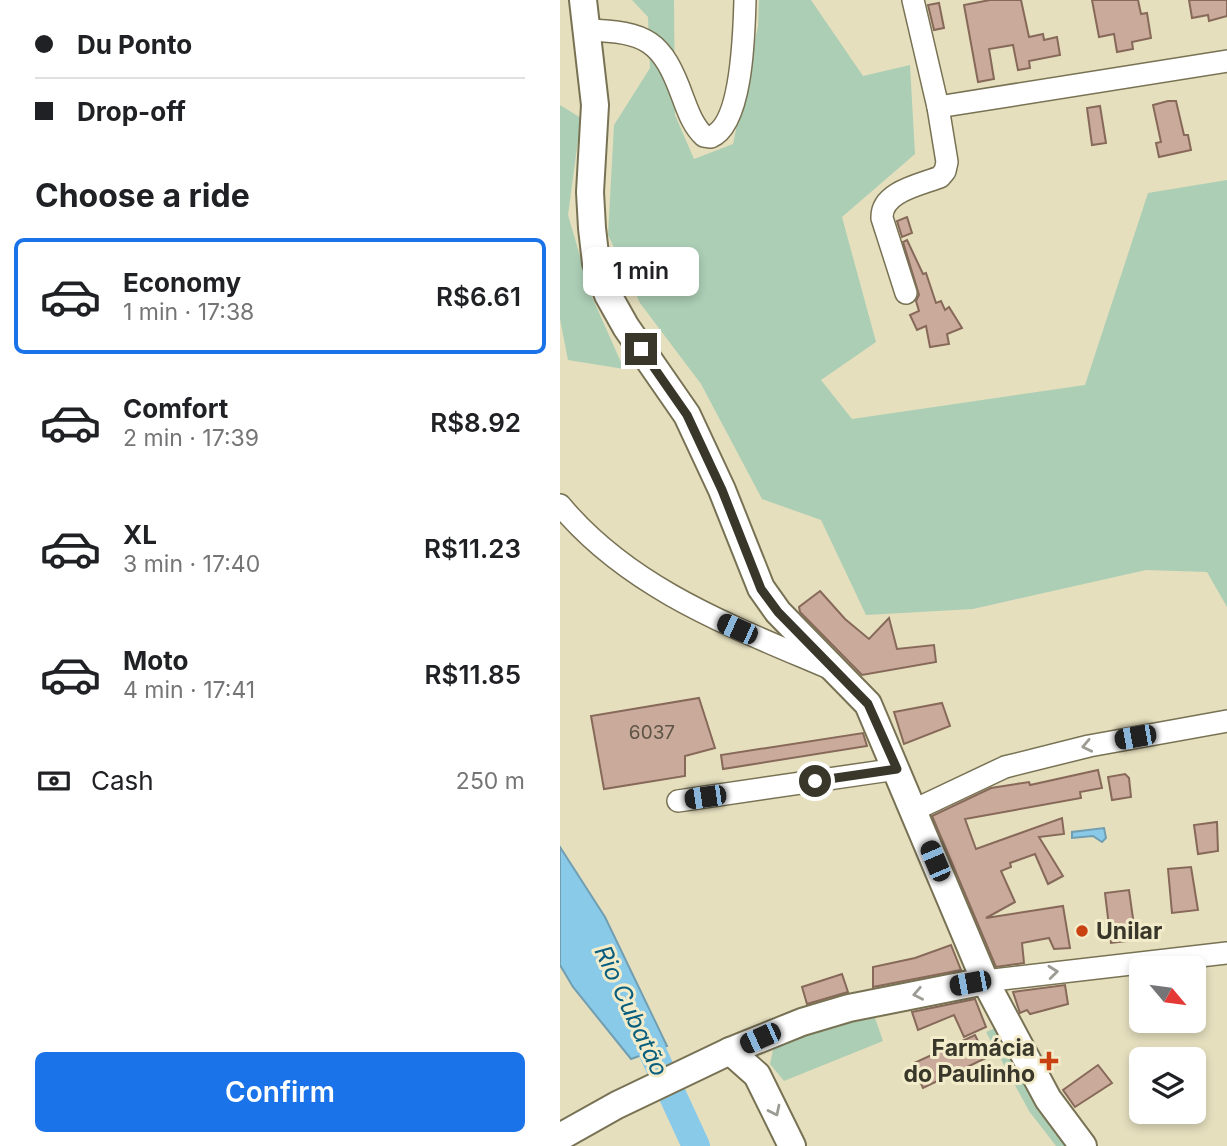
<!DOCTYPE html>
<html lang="en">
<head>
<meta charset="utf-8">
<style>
	body { margin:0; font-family:Inter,sans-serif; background:#f2f2f2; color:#202124; height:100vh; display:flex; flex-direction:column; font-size:26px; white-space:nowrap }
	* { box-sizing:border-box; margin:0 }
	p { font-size:23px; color:#757577 }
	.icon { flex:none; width:38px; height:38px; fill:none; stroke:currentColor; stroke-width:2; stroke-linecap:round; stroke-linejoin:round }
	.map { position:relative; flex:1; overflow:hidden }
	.drawer { display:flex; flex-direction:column; background:#fff; width:560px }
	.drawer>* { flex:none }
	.top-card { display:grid; align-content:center; height:154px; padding:0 35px; background:#fff }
	.needle { width:46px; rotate:119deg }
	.buttons { position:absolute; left:569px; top:956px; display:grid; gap:14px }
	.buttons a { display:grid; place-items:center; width:77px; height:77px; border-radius:10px; background:#fff; box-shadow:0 4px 10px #0003; font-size:35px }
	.end { position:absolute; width:32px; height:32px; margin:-16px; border:9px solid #39372a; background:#fff; box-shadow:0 0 0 4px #fff }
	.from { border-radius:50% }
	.bubble { position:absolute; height:49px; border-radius:10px; background:#fff; box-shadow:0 4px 10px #0003; font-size:23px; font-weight:600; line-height:49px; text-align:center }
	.car { position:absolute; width:21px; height:42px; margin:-21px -10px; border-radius:9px; box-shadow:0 0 5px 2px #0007; background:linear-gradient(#222 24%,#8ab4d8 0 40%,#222 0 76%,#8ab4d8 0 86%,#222 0) }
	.top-card b { display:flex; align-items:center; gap:24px; height:66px; font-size:26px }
	.top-card b+b { border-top:2px solid #e0e0e0 }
	.top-card i { width:18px; height:18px; background:#202124 }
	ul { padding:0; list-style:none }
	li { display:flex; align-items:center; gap:21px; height:116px; margin:0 14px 10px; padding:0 21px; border:4px solid transparent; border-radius:10px }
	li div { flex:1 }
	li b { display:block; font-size:26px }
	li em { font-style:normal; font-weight:600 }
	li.selected { border-color:#1a73e8 }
	li>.icon { width:63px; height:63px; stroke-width:1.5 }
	h2 { padding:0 35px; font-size:32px; line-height:84px }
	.pay { display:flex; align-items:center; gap:18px; height:77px; padding:0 35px; font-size:26px }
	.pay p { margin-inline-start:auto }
	.cta { display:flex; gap:14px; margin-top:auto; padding:14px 35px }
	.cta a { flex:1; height:80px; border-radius:10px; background:#1a73e8; color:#fff; font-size:28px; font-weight:600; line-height:80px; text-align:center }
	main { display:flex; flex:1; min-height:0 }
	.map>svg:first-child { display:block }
</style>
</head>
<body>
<main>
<section class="drawer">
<div class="top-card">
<b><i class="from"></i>Du Ponto</b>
<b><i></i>Drop-off</b>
</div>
<h2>Choose a ride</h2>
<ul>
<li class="selected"><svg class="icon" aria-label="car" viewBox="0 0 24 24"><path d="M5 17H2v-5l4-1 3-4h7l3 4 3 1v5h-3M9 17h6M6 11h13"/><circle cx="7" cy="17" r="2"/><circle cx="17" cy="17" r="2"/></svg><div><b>Economy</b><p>1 min · 17:38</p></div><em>R$6.61</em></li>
<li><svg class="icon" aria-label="car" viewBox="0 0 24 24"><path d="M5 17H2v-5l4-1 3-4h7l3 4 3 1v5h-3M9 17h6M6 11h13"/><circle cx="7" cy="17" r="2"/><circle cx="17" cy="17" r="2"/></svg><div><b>Comfort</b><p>2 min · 17:39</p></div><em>R$8.92</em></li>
<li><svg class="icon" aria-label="car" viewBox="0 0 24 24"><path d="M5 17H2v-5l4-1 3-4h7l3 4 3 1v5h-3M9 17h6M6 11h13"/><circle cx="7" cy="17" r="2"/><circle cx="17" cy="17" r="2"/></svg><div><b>XL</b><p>3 min · 17:40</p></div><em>R$11.23</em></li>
<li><svg class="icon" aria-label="car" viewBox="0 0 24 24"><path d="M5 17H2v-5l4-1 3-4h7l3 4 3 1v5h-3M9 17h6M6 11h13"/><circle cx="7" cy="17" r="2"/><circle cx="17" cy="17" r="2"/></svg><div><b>Moto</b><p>4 min · 17:41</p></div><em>R$11.85</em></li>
</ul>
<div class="pay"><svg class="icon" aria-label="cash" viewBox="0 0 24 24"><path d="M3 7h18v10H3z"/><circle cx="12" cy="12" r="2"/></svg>Cash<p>250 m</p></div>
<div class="cta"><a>Confirm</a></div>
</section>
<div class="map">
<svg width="667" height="1146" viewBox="0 0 667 1146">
	<rect width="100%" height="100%" fill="#e5dfbe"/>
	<g fill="#acceb5">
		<polygon points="72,0 114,0 115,115 134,159 173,144 198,26 199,0 251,0 303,76 350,65 355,154 282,217 316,342 261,380 292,419 525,385 588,193 667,180 667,607 647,572 586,570 413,609 306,615 261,520 202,499 141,384 80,303 48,235 54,125 90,68 88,17"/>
		<polygon points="0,105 21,118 8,215 32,297 64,369 8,360 0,319"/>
		<polygon points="314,1015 323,1041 224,1081 210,1064 214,1046"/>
		<polygon points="442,1025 518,1146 496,1146 469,1111 426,1032"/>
	</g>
	<g fill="#89cae9" stroke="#719eb0" stroke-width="2">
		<polygon points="544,828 546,838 542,842 533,836 512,838 512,832"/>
		<polygon points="0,847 45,917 107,1046 71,1059 13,987 0,965"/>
	</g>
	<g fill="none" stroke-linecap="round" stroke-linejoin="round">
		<polyline stroke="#89cae9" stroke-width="28" points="76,1016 136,1146"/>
	</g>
	<g fill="#caaa9a" stroke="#87695a" stroke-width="2">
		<polygon points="430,0 461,0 469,37 483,34 484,40 497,37 500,55 469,61 470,68 458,70 453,45 429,49 434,79 418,82 404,5"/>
		<polygon points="532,0 578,0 581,14 587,13 591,38 572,42 573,49 557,52 554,34 539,37"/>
		<polygon points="629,0 667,0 667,16 649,21 648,15 632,18"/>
		<polygon points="379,3 384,28 374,30 368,5"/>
		<polygon points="608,101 616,101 624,135 628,135 631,150 599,157 596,143 601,142 593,105"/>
		<polygon points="540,106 546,143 532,145 527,108"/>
		<polygon points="347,217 352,233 342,237 337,221"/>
		<polygon points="347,240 363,274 366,273 376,303 381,301 385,310 389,307 402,328 387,334 389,344 370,347 366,326 357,330 350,315 359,311 356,301 359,295 343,242"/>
		<polygon points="260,591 285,619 309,639 329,618 337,649 374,645 376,662 302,675 240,612 239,607"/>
		<polygon points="139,698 155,748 125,756 125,776 44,789 31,716"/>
		<polygon points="382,703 390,726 344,744 334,712"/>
		<polygon points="303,733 307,746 163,769 161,755"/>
		<polygon points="538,770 542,788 520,792 521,798 405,819 416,849 502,818 504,834 479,837 503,876 488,884 475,854 450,863 451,867 441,871 455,902 426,918 503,906 510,948 494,949 489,938 462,943 464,963 436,967 372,816 431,788 469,782 470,785"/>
		<polygon points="565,774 569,778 571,797 552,800 548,777"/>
		<polygon points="657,822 658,851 638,854 634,825"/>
		<polygon points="631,867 638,910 612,913 608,869"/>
		<polygon points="569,890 576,940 551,943 545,893"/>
		<polygon points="391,945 401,970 313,987 313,967 355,958"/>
		<polygon points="282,974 288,992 247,1004 242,987"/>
		<polygon points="505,985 508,1004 470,1014 467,1010 460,1013 453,992"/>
		<polygon points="415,999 426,1027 404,1037 394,1015 358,1030 352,1012"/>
		<polygon points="415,1035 426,1058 363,1088 352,1064"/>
		<polygon points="538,1065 552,1083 515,1107 503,1090"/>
	</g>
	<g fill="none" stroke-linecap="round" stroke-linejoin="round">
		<defs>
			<g id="minor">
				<path d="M27,30c60,2 75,10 96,68 5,13 10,28 21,38l7,1c32,-13 33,-107 34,-137"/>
				<polyline points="378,107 667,61"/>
				<path d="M346,293l-24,-75c-1,-26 37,-33 58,-41l5,-6 2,-9 -9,-55 -25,-107"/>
				<path d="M0,505c70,84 171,121 269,163"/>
				<polyline points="118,801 337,769"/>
				<polyline points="354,810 445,767 529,746 667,721"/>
				<polyline points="425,981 667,953"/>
			</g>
			<g id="major">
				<polyline points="23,0 35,105 30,192 32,228 36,263 48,295 66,327 127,415 162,490 201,588 218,612 308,704 425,981 488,1099 523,1146"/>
				<polyline points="170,1051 197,1075 232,1146"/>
				<polyline points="0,1137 57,1105 170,1051 242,1022 289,1008 425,981"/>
			</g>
		</defs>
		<use href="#minor" stroke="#787254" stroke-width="24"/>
		<use href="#major" stroke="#787254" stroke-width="30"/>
		<use href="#minor" stroke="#fff" stroke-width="21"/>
		<use href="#major" stroke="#fff" stroke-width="26"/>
	</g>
	<defs><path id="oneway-chevron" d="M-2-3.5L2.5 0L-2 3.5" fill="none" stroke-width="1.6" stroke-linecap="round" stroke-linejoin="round" transform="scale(1.75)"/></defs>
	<g stroke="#9c9b94">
		<use href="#oneway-chevron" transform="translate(527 746) rotate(168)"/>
		<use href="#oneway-chevron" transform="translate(493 972) rotate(-6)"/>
		<use href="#oneway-chevron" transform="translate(358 994) rotate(169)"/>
		<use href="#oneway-chevron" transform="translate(215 1111) rotate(64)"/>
	</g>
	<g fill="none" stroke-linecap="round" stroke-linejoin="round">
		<polyline stroke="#39372a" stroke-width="9" points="81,349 127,415 162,490 201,589 218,612 308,704 337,769 255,781"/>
	</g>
	<g fill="#c94111" stroke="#f2eccb" stroke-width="2.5">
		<circle cx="522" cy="931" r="7"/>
		<path d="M485.5 1050.5h7v7h7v7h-7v7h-7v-7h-7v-7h7z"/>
	</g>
	<g text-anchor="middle" stroke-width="6" stroke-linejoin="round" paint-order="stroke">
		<g font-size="19" fill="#5d5446">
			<text x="92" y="739">6037</text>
		</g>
		<g font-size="23" font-weight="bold" fill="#39372a" stroke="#f2eccb" text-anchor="start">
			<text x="536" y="939">Unilar</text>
			<text x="475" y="1056" text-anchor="end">Farmácia<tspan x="475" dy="26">do Paulinho</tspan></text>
		</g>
		<g font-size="24" font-style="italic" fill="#095e7d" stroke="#f2eccb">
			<text transform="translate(71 1011) rotate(65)" y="8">Rio Cubatão</text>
		</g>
	</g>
</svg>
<div class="buttons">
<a><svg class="needle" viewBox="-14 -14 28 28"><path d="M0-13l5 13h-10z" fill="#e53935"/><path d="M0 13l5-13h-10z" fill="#757577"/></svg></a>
<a><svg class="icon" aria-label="layers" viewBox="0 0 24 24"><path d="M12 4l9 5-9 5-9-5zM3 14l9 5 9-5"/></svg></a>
</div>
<i class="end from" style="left:255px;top:781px"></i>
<i class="end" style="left:81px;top:349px"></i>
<div class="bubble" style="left:23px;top:247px;width:116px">1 min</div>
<i class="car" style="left:177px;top:629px;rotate:294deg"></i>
<i class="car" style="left:575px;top:737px;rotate:260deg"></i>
<i class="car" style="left:145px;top:797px;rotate:262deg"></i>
<i class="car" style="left:375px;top:861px;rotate:337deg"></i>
<i class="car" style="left:410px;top:983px;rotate:259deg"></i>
<i class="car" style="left:200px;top:1038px;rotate:246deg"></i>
</div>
</main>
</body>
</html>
